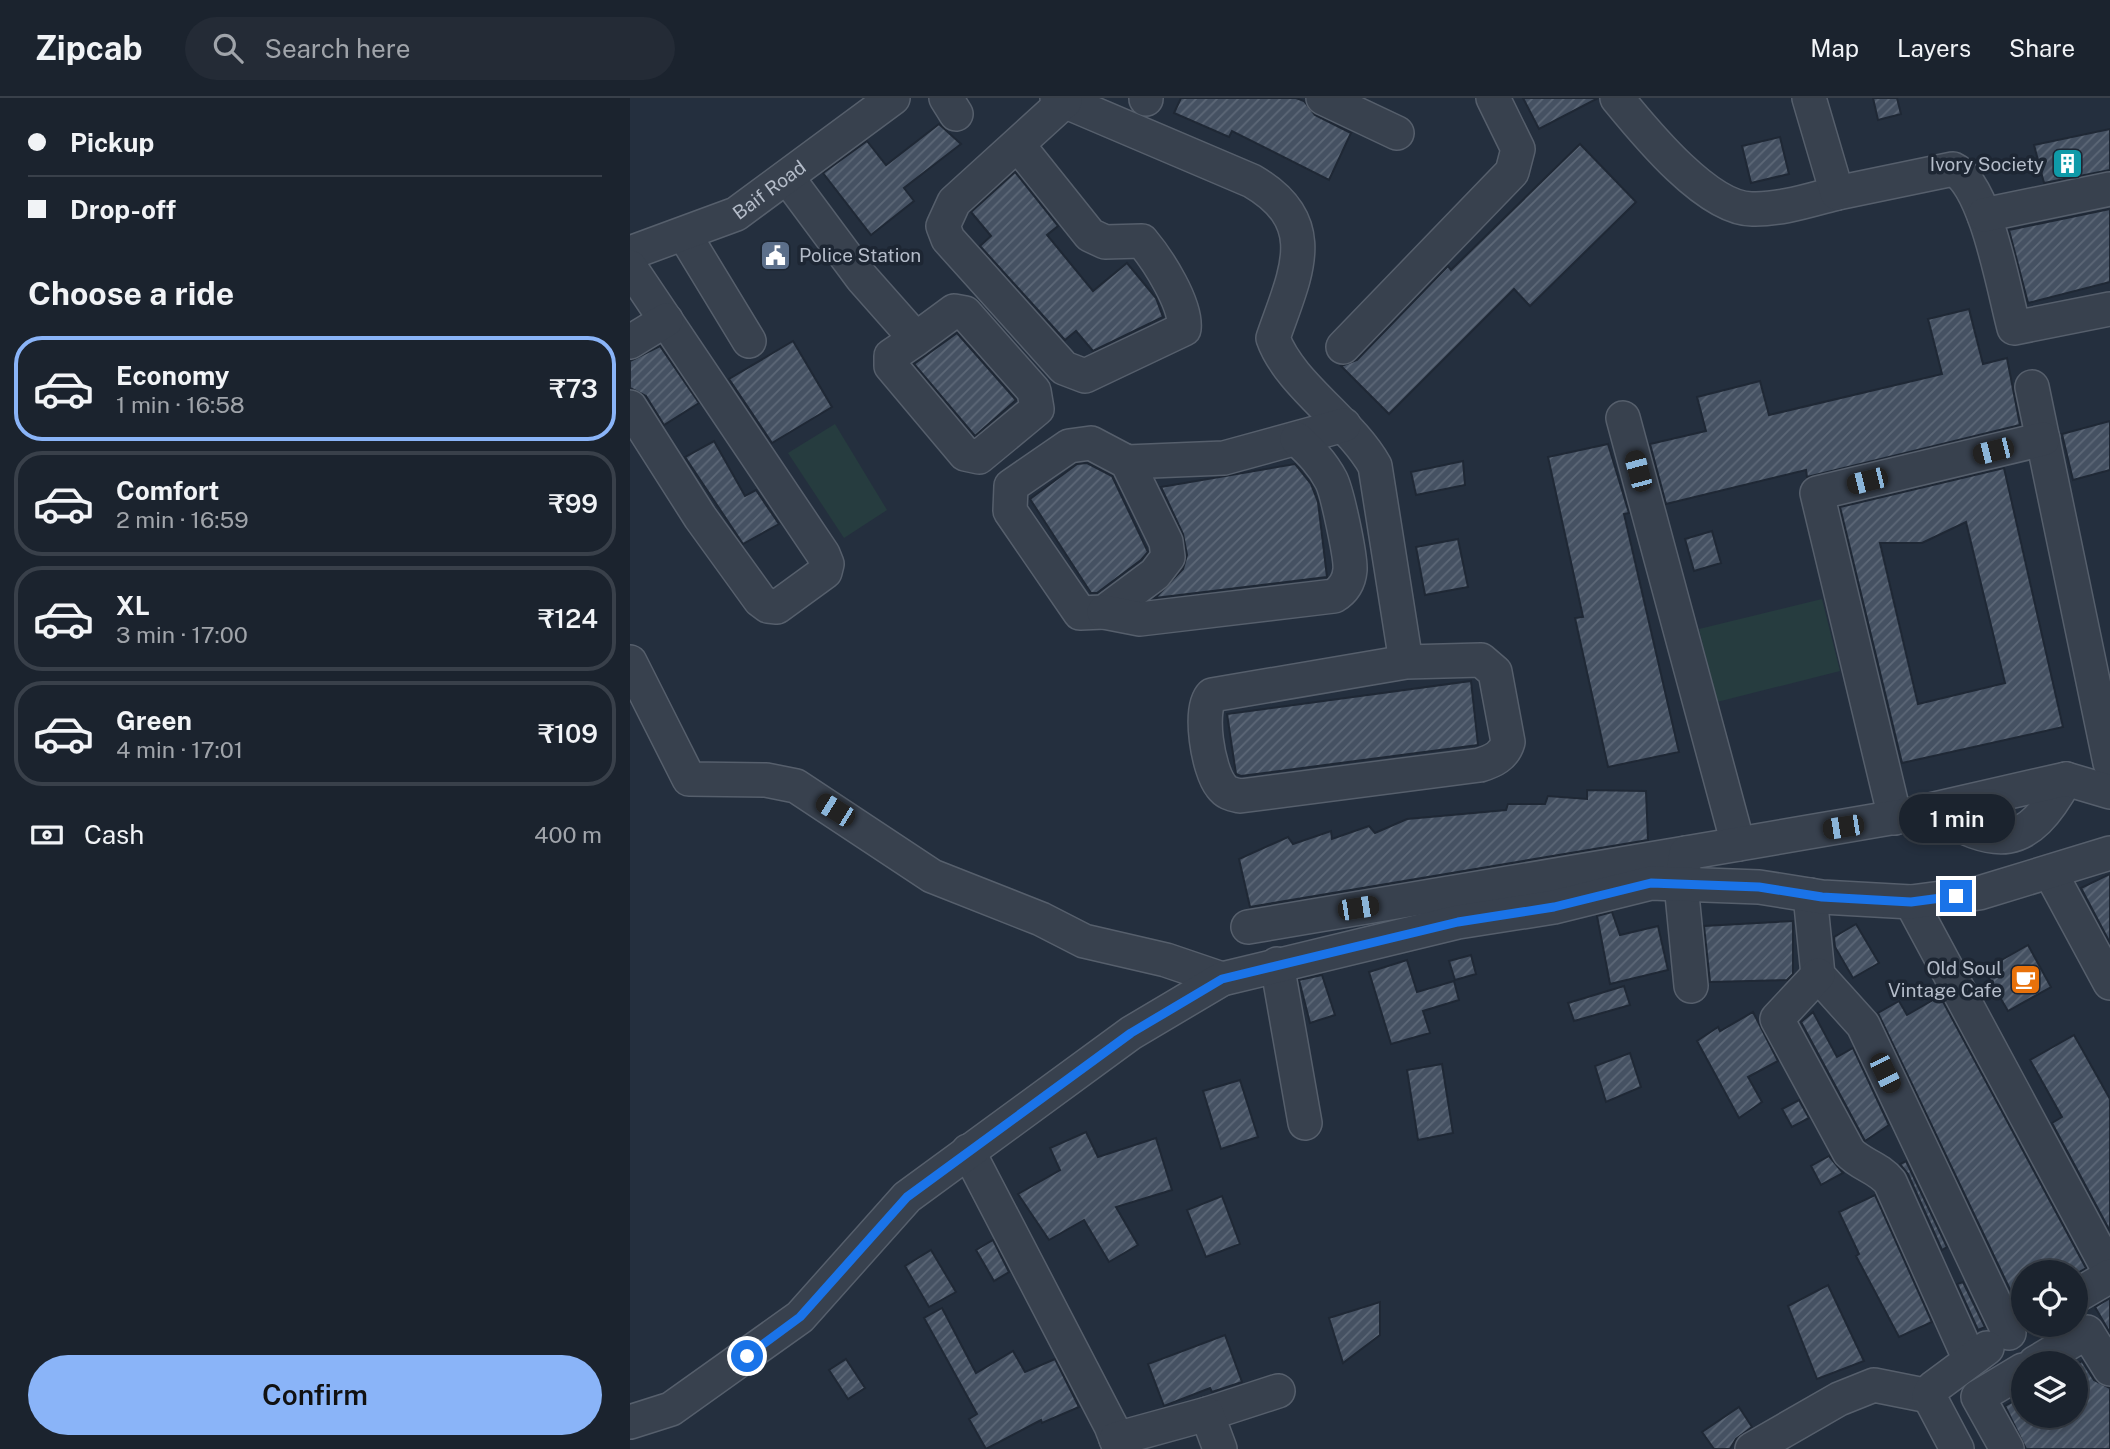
<!DOCTYPE html>
<html lang="en">
<head>
<meta charset="utf-8">
<style>
	body { margin:0; font-family:"Public Sans",sans-serif; background:#242b36; color:#f1f3f6; height:100vh; display:flex; flex-direction:column; font-size:26px; white-space:nowrap }
	* { box-sizing:border-box; margin:0 }
	p { font-size:23px; color:#a0a4aa }
	.icon { flex:none; width:38px; height:38px; fill:none; stroke:currentColor; stroke-width:2; stroke-linecap:round; stroke-linejoin:round }
	.map { position:relative; flex:1; overflow:hidden }
	.details { display:flex; flex-direction:column; background:#1b232e; width:630px }
	.details>* { flex:none }
	.hud { display:grid; align-content:center; height:154px; padding:0 28px; background:#1b232e }
	.tools { position:absolute; left:1381px; top:1162px; display:grid; gap:14px }
	.tools a { display:grid; place-items:center; width:77px; height:77px; border-radius:50%; background:#1b232e; box-shadow:0 4px 10px #0003,0 0 0 2px #39404a; font-size:35px }
	.end { position:absolute; width:32px; height:32px; margin:-16px; border:9px solid #1a73e8; background:#fff; box-shadow:0 0 0 4px #fff }
	.from { border-radius:50% }
	.bubble { position:absolute; height:49px; border-radius:24px; background:#1b232e; box-shadow:0 4px 10px #0003,0 0 0 2px #39404a; font-size:23px; font-weight:600; line-height:49px; text-align:center }
	.car { position:absolute; width:21px; height:42px; margin:-21px -10px; border-radius:9px; box-shadow:0 0 5px 2px #0007; background:linear-gradient(#222 24%,#8ab4d8 0 40%,#222 0 76%,#8ab4d8 0 86%,#222 0) }
	.hud b { display:flex; align-items:center; gap:24px; height:66px; font-size:26px }
	.hud b+b { border-top:2px solid #39404a }
	.hud i { width:18px; height:18px; background:#f1f3f6 }
	ul { padding:0; list-style:none }
	li { display:flex; align-items:center; gap:21px; height:105px; margin:0 14px 10px; padding:0 14px; border:4px solid #39404a; border-radius:28px }
	li div { flex:1 }
	li b { display:block; font-size:26px }
	li em { font-style:normal; font-weight:600 }
	li.on { border-color:#8ab4f8 }
	li>.icon { width:63px; height:63px; stroke-width:1.5 }
	h2 { padding:0 28px; font-size:32px; line-height:84px }
	.pay { display:flex; align-items:center; gap:18px; height:77px; padding:0 28px; font-size:26px }
	.pay p { margin-inline-start:auto }
	.primary-button { display:flex; gap:14px; margin-top:auto; padding:14px 28px }
	.primary-button a { flex:1; height:80px; border-radius:42px; background:#8ab4f8; color:#111; font-size:28px; font-weight:600; line-height:80px; text-align:center }
	header { display:flex; align-items:center; gap:42px; box-sizing:border-box; height:98px; padding:0 35px; background:#1b232e; border-bottom:2px solid #39404a }
	header strong { font-size:33px }
	nav { display:flex; gap:38px; margin-inline-start:auto; font-size:24px }
	.search { width:490px; height:63px; background:#242b36; display:flex; align-items:center; gap:18px; box-sizing:border-box; padding:0 24px; border-radius:38px; color:#a0a4aa; font-size:26px }
	main { display:flex; flex:1; min-height:0 }
	.map>svg:first-child { display:block }
</style>
</head>
<body>
<header>
<strong>Zipcab</strong>
<div class="search"><svg class="icon" aria-label="search" viewBox="0 0 24 24"><circle cx="10" cy="10" r="6"/><path d="M15 15l6 6"/></svg>Search here</div>
<nav><a>Map</a><a>Layers</a><a>Share</a></nav>
</header>
<main>
<section class="details">
<div class="hud">
<b><i class="from"></i>Pickup</b>
<b><i></i>Drop-off</b>
</div>
<h2>Choose a ride</h2>
<ul>
<li class="on"><svg class="icon" aria-label="car" viewBox="0 0 24 24"><path d="M5 17H2v-5l4-1 3-4h7l3 4 3 1v5h-3M9 17h6M6 11h13"/><circle cx="7" cy="17" r="2"/><circle cx="17" cy="17" r="2"/></svg><div><b>Economy</b><p>1 min · 16:58</p></div><em>₹73</em></li>
<li><svg class="icon" aria-label="car" viewBox="0 0 24 24"><path d="M5 17H2v-5l4-1 3-4h7l3 4 3 1v5h-3M9 17h6M6 11h13"/><circle cx="7" cy="17" r="2"/><circle cx="17" cy="17" r="2"/></svg><div><b>Comfort</b><p>2 min · 16:59</p></div><em>₹99</em></li>
<li><svg class="icon" aria-label="car" viewBox="0 0 24 24"><path d="M5 17H2v-5l4-1 3-4h7l3 4 3 1v5h-3M9 17h6M6 11h13"/><circle cx="7" cy="17" r="2"/><circle cx="17" cy="17" r="2"/></svg><div><b>XL</b><p>3 min · 17:00</p></div><em>₹124</em></li>
<li><svg class="icon" aria-label="car" viewBox="0 0 24 24"><path d="M5 17H2v-5l4-1 3-4h7l3 4 3 1v5h-3M9 17h6M6 11h13"/><circle cx="7" cy="17" r="2"/><circle cx="17" cy="17" r="2"/></svg><div><b>Green</b><p>4 min · 17:01</p></div><em>₹109</em></li>
</ul>
<div class="pay"><svg class="icon" aria-label="cash" viewBox="0 0 24 24"><path d="M3 7h18v10H3z"/><circle cx="12" cy="12" r="2"/></svg>Cash<p>400 m</p></div>
<div class="primary-button"><a>Confirm</a></div>
</section>
<div class="map">
<svg width="1480" height="1351" viewBox="0 0 1480 1351">
	<defs>
		<pattern id="building-hatch" width="6" height="6" patternUnits="userSpaceOnUse" patternTransform="scale(1.75)"><rect width="6" height="6" fill="#455162"/><path d="M-1 1l2-2M0 6l6-6M5 7l2-2" fill="none" stroke="#5d6877"/></pattern>
	</defs>
	<rect width="100%" height="100%" fill="#242f3e"/>
	<g fill="#263c3f">
		<polygon points="205,326 257,412 214,440 158,355"/>
		<polygon points="1192,501 1210,573 1087,604 1069,531"/>
	</g>
	<g fill="url(#building-hatch)" stroke="#1f2835" stroke-width="2" fill-rule="evenodd">
		<polygon points="551,0 666,0 674,3 685,17 721,35 699,82 602,33 599,39 544,15"/>
		<polygon points="893,0 968,0 909,31"/>
		<polygon points="1243,0 1267,0 1271,16 1248,22"/>
		<polygon points="309,26 331,46 274,90 284,103 241,137 193,75 237,43 256,67"/>
		<polygon points="1480,31 1480,72 1414,85 1404,47"/>
		<polygon points="1150,39 1159,76 1121,85 1112,48"/>
		<polygon points="950,46 1006,104 900,208 884,191 759,316 711,268 727,262 818,168 821,172"/>
		<polygon points="385,74 428,128 417,137 463,193 497,165 526,200 533,219 463,253 446,233 435,242 350,148 361,138 341,114"/>
		<polygon points="1480,111 1480,184 1398,205 1379,132"/>
		<polygon points="1339,211 1353,266 1377,260 1390,327 1177,379 1176,372 1036,406 1020,346 1076,333 1067,299 1130,283 1139,317 1312,276 1298,221"/>
		<polygon points="327,235 386,302 345,338 284,266"/>
		<polygon points="163,243 202,309 142,345 99,281"/>
		<polygon points="30,248 69,305 34,327 16,298 0,290 0,263"/>
		<polygon points="1480,323 1480,372 1443,382 1432,336"/>
		<polygon points="84,343 115,398 126,392 149,426 113,446 55,359"/>
		<polygon points="978,346 999,415 994,416 1049,654 978,669 945,520 953,519 918,359"/>
		<polygon points="833,363 835,387 786,397 781,374"/>
		<polygon points="457,365 482,378 518,454 511,462 467,495 461,495 400,401 447,366"/>
		<polygon points="665,366 681,386 688,404 697,479 525,500 553,471 557,457 553,436 531,389"/>
		<path d="M1374,370l59,259 -161,36 -62,-256zM1336,424l39,161 -87,21 -38,-161h42z"/>
		<polygon points="1082,433 1091,465 1064,473 1055,441"/>
		<polygon points="828,441 838,489 795,497 786,449"/>
		<polygon points="841,583 848,647 611,678 606,676 597,616"/>
		<polygon points="957,692 1016,693 1018,742 620,809 609,761 658,739 663,746 701,733 702,741 739,728 745,735 777,721 876,712 878,706 915,706 918,698 957,701"/>
		<polygon points="1480,776 1480,845 1451,790"/>
		<polygon points="982,814 990,837 1028,828 1038,872 980,886 967,818"/>
		<polygon points="1163,823 1163,876 1157,882 1080,884 1074,828"/>
		<polygon points="1226,826 1249,865 1223,880 1205,849 1204,839"/>
		<polygon points="1398,847 1421,889 1378,913 1354,872"/>
		<polygon points="841,857 846,876 825,882 819,863"/>
		<polygon points="777,862 787,894 824,883 829,902 793,913 800,935 761,946 739,874"/>
		<polygon points="692,877 705,917 680,925 669,882"/>
		<polygon points="994,888 1000,907 944,923 938,905"/>
		<polygon points="1310,898 1456,1170 1446,1176 1393,1174 1393,1200 1386,1204 1248,915 1269,903 1277,917"/>
		<polygon points="1123,914 1148,963 1118,979 1132,1004 1109,1020 1067,943 1088,929 1090,933"/>
		<polygon points="1183,914 1207,959 1223,950 1259,1027 1235,1043 1171,924"/>
		<polygon points="1444,937 1480,1001 1480,1133 1422,1025 1432,1019 1400,962"/>
		<polygon points="1000,955 1011,989 976,1004 965,968"/>
		<polygon points="812,966 823,1035 788,1042 777,972"/>
		<polygon points="610,982 628,1039 591,1051 573,993"/>
		<polygon points="1169,1002 1179,1020 1162,1029 1152,1011"/>
		<polygon points="456,1034 468,1059 526,1040 542,1092 486,1109 508,1147 479,1164 454,1122 419,1142 388,1096 430,1072 420,1050"/>
		<polygon points="1199,1058 1213,1075 1191,1087 1181,1068"/>
		<polygon points="1276,1063 1317,1149 1312,1152 1278,1076 1270,1066"/>
		<polygon points="1245,1097 1302,1224 1269,1239 1226,1158 1229,1156 1209,1114"/>
		<polygon points="592,1098 610,1146 576,1159 557,1112"/>
		<polygon points="363,1142 379,1174 364,1183 346,1152"/>
		<polygon points="301,1152 326,1194 299,1209 275,1168"/>
		<polygon points="1333,1184 1355,1229 1348,1232 1327,1186"/>
		<polygon points="1198,1187 1234,1263 1187,1281 1158,1208"/>
		<polygon points="1480,1200 1480,1235 1465,1209"/>
		<polygon points="750,1204 750,1237 713,1265 699,1220"/>
		<polygon points="312,1210 346,1275 383,1253 395,1274 425,1261 449,1309 412,1325 411,1322 356,1351 339,1321 347,1316 294,1220"/>
		<polygon points="595,1237 612,1284 582,1294 580,1290 534,1308 518,1266"/>
		<polygon points="216,1261 235,1290 218,1301 199,1272"/>
		<polygon points="1452,1263 1464,1282 1480,1290 1480,1351 1396,1351 1375,1308 1393,1298 1393,1318 1446,1318 1446,1267"/>
		<polygon points="1109,1309 1122,1329 1106,1341 1100,1351 1084,1351 1072,1334"/>
	</g>
	<g fill="none" stroke-linecap="round" stroke-linejoin="round">
		<defs>
			<g id="minor">
				<polyline points="316,0 326,16"/>
				<path d="M427,0l195,83c72,42 43,93 21,157 16,46 77,83 102,128l31,196 -194,33c-14,14 -4,75 9,91 5,7 10,8 19,10l240,-31c13,-4 24,-9 28,-23l-13,-70 -14,-12 -75,2"/>
				<polyline points="693,0 767,35"/>
				<path d="M987,0c27,33 90,111 135,111 27,1 58,-9 85,-16"/>
				<path d="M1179,0l28,95 116,-24c33,15 51,122 61,159l96,-19"/>
				<polyline points="516,1 516,0"/>
				<path d="M388,47l72,90 15,7 37,-1c16,19 45,64 42,88l-99,47 -21,-8 -116,-129 -5,-13 11,-24 111,-101"/>
				<polyline points="157,79 232,180 286,241 261,258 261,268 335,356 349,359 407,311 404,293 335,215 324,213 286,241"/>
				<polyline points="1354,117 1480,91"/>
				<polyline points="54,136 119,243"/>
				<path id="s1" d="M0,155l106,-39 157,-116"/>
				<polyline points="0,169 193,456 197,466 195,474 147,509 138,508 130,502 70,419 0,309"/>
				<polyline points="0,244 36,222"/>
				<polyline points="713,249 882,74 888,51 863,0"/>
				<polyline points="1402,289 1480,665"/>
				<polyline points="993,320 1108,746"/>
				<polyline points="497,364 536,444 538,459 525,476 474,514 450,515 380,413 381,388 439,348 461,345 497,364 594,360 714,327"/>
				<path d="M474,514l36,7 194,-23c10,-6 15,-15 16,-26 1,-13 -13,-79 -19,-90 -9,-17 -20,-28 -34,-41"/>
				<polyline points="0,564 59,681 136,682 166,688 302,778 411,821 454,843 536,862 592,881"/>
				<path d="M1301,712c66,38 95,42 135,-31"/>
				<polyline points="1265,720 1187,395 1413,341"/>
				<polyline points="1420,774 1480,885"/>
				<polyline points="1180,797 1188,877 1233,927 1379,1235"/>
				<polyline points="1281,804 1480,1174"/>
				<polyline points="618,829 1056,755"/>
				<polyline points="647,866 675,1025"/>
				<path d="M1188,877l-41,44 72,133c12,13 29,15 41,30l80,178"/>
				<polyline points="1061,888 1051,786 1056,755 1278,717 1436,681 1480,694"/>
				<polyline points="338,1053 481,1328 490,1351"/>
				<polyline points="1446,1198 1480,1178"/>
				<polyline points="1405,1265 1457,1234 1480,1271"/>
				<polyline points="577,1316 648,1293"/>
				<polyline points="0,1324 41,1311 170,1219 277,1099 501,935 592,881 828,824 924,809 1021,785 1129,789 1192,799 1281,804 1349,795 1480,755"/>
				<polyline points="486,1341 577,1316 590,1351"/>
				<polyline points="1122,1351 1209,1301 1244,1287 1299,1298"/>
				<polyline points="1327,1351 1299,1298 1303,1290 1357,1250"/>
				<polyline points="1377,1351 1348,1299 1393,1272"/>
			</g>
		</defs>
		<use href="#minor" stroke="#565f6c" stroke-width="36"/>
		<use href="#minor" stroke="#38414e" stroke-width="33"/>
	</g>
	<g fill="none" stroke-linecap="round" stroke-linejoin="round">
		<polyline stroke="#1a73e8" stroke-width="9" points="117,1258 170,1219 277,1099 501,935 592,881 828,824 924,809 1021,785 1129,789 1192,799 1281,804 1326,798"/>
	</g>
	<defs>
		<symbol id="building-square" viewBox="-11 -11 22 22"><rect x="-9" y="-9" width="18" height="18" rx="4" fill="#0f9aa8" stroke="#1d2633"/><path d="M-4-6H4V6H1V3H-1V6H-4ZM-2.5-4.3h1.7v1.8h-1.7ZM.8-4.3h1.7v1.8H.8ZM-2.5-1h1.7V.8h-1.7ZM.8-1h1.7V.8H.8Z" fill="#fff"/></symbol>
		<symbol id="civic-square" viewBox="-11 -11 22 22"><rect x="-9" y="-9" width="18" height="18" rx="4" fill="#5c6f8a" stroke="#1d2633"/><path d="M-.6-6.5H3V-4.5H.6V-3L4-1V1h2V6H-6V1h2V-1L-.6-3ZM-1.2 2.5V6h2.4V2.5Z" fill="#fff"/></symbol>
		<symbol id="cafe-square" viewBox="-11 -11 22 22"><rect x="-9" y="-9" width="18" height="18" rx="4" fill="#e8710a" stroke="#1d2633"/><path d="M-5.5-4.5H6V0H3Q3 3.5 0 3.5H-2.5Q-5.5 3.5-5.5 0ZM3-3.2v2h1.7v-2ZM-6 4.5H4V6H-6Z" fill="#fff"/></symbol>
	</defs>
	<g fill-rule="evenodd">
		<use href="#building-square" x="1420" y="48" width="35" height="35"/>
		<use href="#civic-square" x="128" y="140" width="35" height="35"/>
		<use href="#cafe-square" x="1378" y="864" width="35" height="35"/>
	</g>
	<g text-anchor="middle" stroke-width="7" stroke-linejoin="round" paint-order="stroke">
		<g font-size="19" fill="#b4bcc9" stroke="#1d2633" text-anchor="end">
			<text x="1414" y="73">Ivory Society</text>
			<text x="169" y="164" text-anchor="start">Police Station</text>
			<text x="1372" y="877">Old Soul<tspan x="1372" dy="22">Vintage Cafe</tspan></text>
		</g>
		<g font-size="19" fill="#b4bcc9" stroke="#1d2633">
			<text dy="7" stroke="none"><textPath href="#s1" startOffset="154">Baif Road</textPath></text>
		</g>
	</g>
</svg>
<div class="tools">
<a><svg class="icon" aria-label="locate" viewBox="0 0 24 24"><circle cx="12" cy="12" r="6"/><path d="M12 2v4M12 18v4M2 12h4M18 12h4"/></svg></a>
<a><svg class="icon" aria-label="layers" viewBox="0 0 24 24"><path d="M12 4l9 5-9 5-9-5zM3 14l9 5 9-5"/></svg></a>
</div>
<i class="end from" style="left:117px;top:1258px"></i>
<i class="end" style="left:1326px;top:798px"></i>
<div class="bubble" style="left:1269px;top:696px;width:116px">1 min</div>
<i class="car" style="left:1363px;top:353px;rotate:256deg"></i>
<i class="car" style="left:1008px;top:373px;rotate:345deg"></i>
<i class="car" style="left:1237px;top:383px;rotate:256deg"></i>
<i class="car" style="left:205px;top:712px;rotate:302deg"></i>
<i class="car" style="left:1213px;top:729px;rotate:261deg"></i>
<i class="car" style="left:728px;top:810px;rotate:81deg"></i>
<i class="car" style="left:1255px;top:975px;rotate:154deg"></i>
</div>
</main>
</body>
</html>
